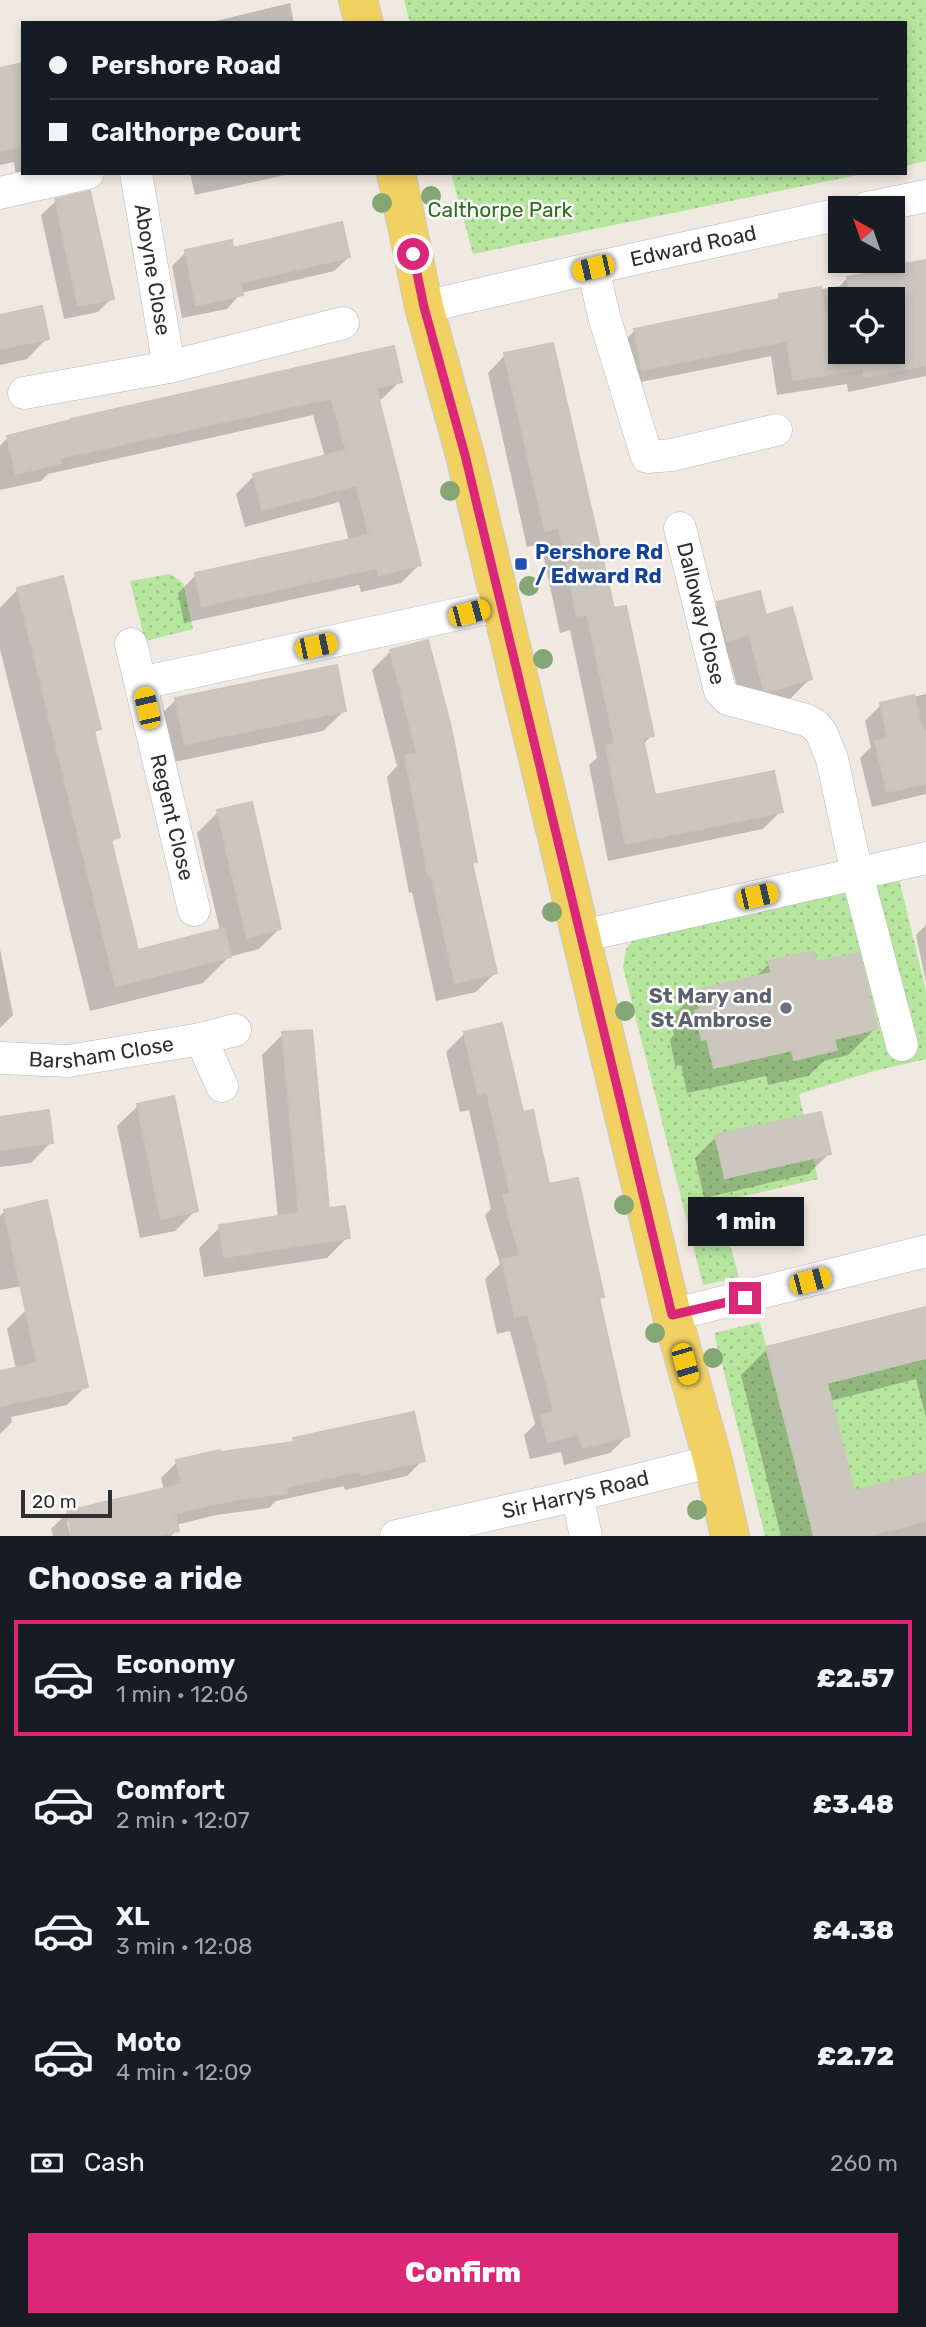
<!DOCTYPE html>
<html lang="en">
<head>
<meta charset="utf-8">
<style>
	body { margin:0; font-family:Rubik,sans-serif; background:#20242c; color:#f1f3f6; height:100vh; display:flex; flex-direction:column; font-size:26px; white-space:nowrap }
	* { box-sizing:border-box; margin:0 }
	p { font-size:23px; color:#9ea1a6 }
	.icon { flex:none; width:38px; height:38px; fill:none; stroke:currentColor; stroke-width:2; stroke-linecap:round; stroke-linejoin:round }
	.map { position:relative; height:1536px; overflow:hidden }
	.drawer { display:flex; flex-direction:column; background:#171b24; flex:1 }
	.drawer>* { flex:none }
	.hud { position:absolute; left:21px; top:21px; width:886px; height:154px; border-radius:0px; box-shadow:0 4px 10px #0003; display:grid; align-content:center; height:154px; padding:0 28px; background:#171b24 }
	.needle { width:46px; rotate:320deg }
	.controls { position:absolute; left:828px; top:196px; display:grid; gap:14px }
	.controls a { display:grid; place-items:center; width:77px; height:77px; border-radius:0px; background:#171b24; box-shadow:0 4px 10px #0003; font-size:35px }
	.scale { position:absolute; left:21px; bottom:18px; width:91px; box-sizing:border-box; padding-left:7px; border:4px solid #2e2e2e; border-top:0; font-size:19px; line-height:24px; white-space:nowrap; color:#2e2e2e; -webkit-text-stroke:5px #fff; paint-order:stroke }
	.end { position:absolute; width:32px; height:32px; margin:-16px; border:9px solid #db2777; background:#fff; box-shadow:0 0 0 4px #fff }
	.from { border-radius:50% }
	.bubble { position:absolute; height:49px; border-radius:0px; background:#171b24; box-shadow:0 4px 10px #0003; font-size:23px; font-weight:800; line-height:49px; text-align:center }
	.car { position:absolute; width:21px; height:42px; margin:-21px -10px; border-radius:9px; box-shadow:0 0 5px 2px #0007; background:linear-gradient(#f5c518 24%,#345 0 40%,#f5c518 0 76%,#345 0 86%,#f5c518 0) }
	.hud b { display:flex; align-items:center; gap:24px; height:66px; font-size:26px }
	.hud b+b { border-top:2px solid #363941 }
	.hud i { width:18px; height:18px; background:#f1f3f6 }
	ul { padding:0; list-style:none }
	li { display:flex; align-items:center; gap:21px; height:116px; margin:0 14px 10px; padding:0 14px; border:4px solid transparent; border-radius:0px }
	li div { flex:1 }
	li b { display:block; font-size:26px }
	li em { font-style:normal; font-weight:800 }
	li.active { border-color:#db2777 }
	li>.icon { width:63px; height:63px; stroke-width:1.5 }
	h2 { padding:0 28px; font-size:32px; line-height:84px }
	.pay { display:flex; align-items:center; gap:18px; height:77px; padding:0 28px; font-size:26px }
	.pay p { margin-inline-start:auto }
	.primary-button { display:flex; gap:14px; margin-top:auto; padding:14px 28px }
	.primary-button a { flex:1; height:80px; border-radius:0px; background:#db2777; color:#fff; font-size:28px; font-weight:800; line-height:80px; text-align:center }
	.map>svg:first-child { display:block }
</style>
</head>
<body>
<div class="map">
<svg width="926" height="1536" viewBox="0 0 926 1536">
	<defs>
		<pattern id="green-dots" width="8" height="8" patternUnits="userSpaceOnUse" patternTransform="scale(1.75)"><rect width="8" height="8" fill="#b6e59e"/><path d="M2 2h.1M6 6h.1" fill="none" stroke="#9dc588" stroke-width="1.8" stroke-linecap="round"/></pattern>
	</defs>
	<rect width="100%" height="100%" fill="#efe9e1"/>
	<g fill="url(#green-dots)">
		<polygon points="404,0 926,0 926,161 905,166 905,23 410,23"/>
		<polygon points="451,173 867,173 473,254"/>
		<polygon points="170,574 183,583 193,629 145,641 130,581"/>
		<polygon points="899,879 926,991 926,1059 874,1071 799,1094 818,1179 718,1202 739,1277 703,1285 623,967 626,949 633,940"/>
		<polygon points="760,1322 814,1536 765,1536 714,1333"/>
		<polygon points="926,1358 926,1473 854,1491 827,1383"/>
	</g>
	<g fill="#0003" fill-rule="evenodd">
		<polygon points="290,3 294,23 208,23"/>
		<polygon points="23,65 23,173 16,175 14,162 0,165 0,84"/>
		<polygon points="190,173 294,173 195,195"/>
		<polygon points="56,201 112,298 98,312 64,319 41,215"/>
		<polygon points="232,251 349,257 334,271 241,293 227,309 182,318 172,266 186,252"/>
		<path d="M926,262v114l-78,16 -1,-8 -70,11 -6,-39 -145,29 -7,-38 16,-17 139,-28 6,-6 60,-10 7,-8zM840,299h52v53h-52z"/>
		<polygon points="0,317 47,338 27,359 0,365"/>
		<polygon points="505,355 612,610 652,735 643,745 653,798 781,811 763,829 608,861 589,765 597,758 570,630 560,633 541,544 527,547 488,373"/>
		<polygon points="400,381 382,399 377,400 419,565 401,583 361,592 359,585 184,623 178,593 196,575 349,541 339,502 245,527 236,494 254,476 325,457 313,415 48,474 41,481 0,490 0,446 8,437"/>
		<polygon points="18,589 99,728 93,734 118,836 110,844 137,952 220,931 197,833 218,812 279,929 259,949 229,957 203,983 90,1011 0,649 0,608"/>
		<polygon points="718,604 765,617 810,679 789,700 744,710 728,654 706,660 697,625"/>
		<polygon points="391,651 475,861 471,865 495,973 476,992 436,1001 412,892 409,893 387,777 397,766 372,670"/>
		<polygon points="926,694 926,794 872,807 860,758 871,747 865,721 881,705"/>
		<polygon points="176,700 344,711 323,731 164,764 155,720"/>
		<polygon points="926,925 926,982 916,935"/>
		<polygon points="0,949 13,1015 0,1028"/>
		<polygon points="770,963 815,964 875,1029 848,1055 824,1061 808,1076 768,1085 766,1076 687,1093 681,1065 675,1066 670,1039 674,1035 670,1018 697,992 753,979"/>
		<polygon points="465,1033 522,1115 548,1186 602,1297 598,1301 628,1435 610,1453 564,1465 561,1452 530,1459 524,1435 535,1424 510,1331 497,1334 485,1279 500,1264 485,1215 491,1209 469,1110 460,1112 446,1052"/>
		<polygon points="283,1034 328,1210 348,1237 327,1258 204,1277 199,1248 220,1227 278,1218 262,1055"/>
		<polygon points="138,1106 196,1210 175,1231 140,1238 117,1126"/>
		<polygon points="0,1119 51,1142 31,1163 0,1167"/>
		<polygon points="716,1137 829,1154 808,1174 704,1198 695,1158"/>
		<polygon points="4,1212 38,1283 0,1290 0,1216"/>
		<polygon points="926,1309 926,1418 916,1379 830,1401 853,1493 926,1475 926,1536 781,1536 741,1375 767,1349"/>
		<polygon points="26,1310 86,1386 67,1405 11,1417 12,1422 0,1434 0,1372 16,1369 7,1329"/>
		<polygon points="294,1440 423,1460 407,1476 345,1490 344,1486 276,1501 269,1508 216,1515 176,1525 177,1530 171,1536 74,1536 71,1522 67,1522 71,1536 53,1536 51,1529 67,1513 164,1490 161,1478 177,1462 289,1445"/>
	</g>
	<g fill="#cbc7bf" stroke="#cbc5ba" stroke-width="2">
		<polygon points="23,63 23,146 0,151 0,68"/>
		<polygon points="90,191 114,299 78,306 55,199"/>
		<polygon points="342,222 350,257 240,283 243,295 196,305 185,250 232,240 233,248"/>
		<polygon points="926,260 926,365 864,377 863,369 793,380 787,341 642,370 634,329 780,299 779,294 821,287 831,352 892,352 892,299 851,299 847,277 892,269 892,266"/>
		<polygon points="42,306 49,339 0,349 0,315"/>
		<polygon points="553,343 614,608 626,606 654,736 643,738 655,795 774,771 783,812 626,844 606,746 615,744 587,614 577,616 559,528 545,531 504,353"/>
		<polygon points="394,346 402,382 376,388 421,565 379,575 377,568 202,606 195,573 369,535 357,485 262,510 253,474 346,450 331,398 60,458 61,463 16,474 7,436 71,420 71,419"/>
		<polygon points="63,576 101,729 94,731 120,837 111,840 138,950 224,928 231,957 116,986 17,588"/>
		<polygon points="760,591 766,615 792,607 812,679 770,691 764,690 749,634 727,641 717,602"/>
		<polygon points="428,640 451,727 477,862 472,863 497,973 455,983 431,874 428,875 405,756 417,754 390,650"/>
		<polygon points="337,665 346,711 185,744 175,698"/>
		<polygon points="914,695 923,732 926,731 926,783 887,792 875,741 888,738 880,703"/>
		<polygon points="252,802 281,929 247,938 217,810"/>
		<polygon points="814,951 816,962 859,953 877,1029 834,1039 837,1050 794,1060 792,1050 714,1068 707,1039 702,1040 695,1011 700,1010 696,990 771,973 769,961"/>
		<polygon points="502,1023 523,1112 533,1110 549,1184 578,1178 604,1297 599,1298 630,1436 583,1448 579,1434 548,1442 541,1415 554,1412 528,1314 515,1317 502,1260 520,1256 503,1195 510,1193 487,1092 478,1094 464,1032"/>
		<polygon points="312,1030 329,1208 345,1206 350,1238 224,1257 219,1225 299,1213 282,1032"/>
		<polygon points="174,1096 198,1211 161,1219 137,1104"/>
		<polygon points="49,1110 53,1143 0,1150 0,1117"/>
		<polygon points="821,1112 831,1154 725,1178 715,1135"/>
		<polygon points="47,1200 88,1387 0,1406 0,1371 37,1363 4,1210"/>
		<polygon points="926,1307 926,1358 827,1383 854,1491 926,1473 926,1521 866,1536 814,1536 766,1347"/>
		<polygon points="414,1412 425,1461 361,1475 360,1471 286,1487 287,1493 234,1500 175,1513 179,1531 157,1536 72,1536 67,1511 182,1484 176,1460 220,1450 220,1452 294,1442 293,1438"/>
	</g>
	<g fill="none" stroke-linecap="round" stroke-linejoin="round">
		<defs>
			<g id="minor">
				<path id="s1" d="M136,173l33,194"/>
				<polyline points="0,193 88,173"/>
				<polyline points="867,208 926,196"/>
				<polyline points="593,268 604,316 647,457 672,455 776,430"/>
				<path id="s2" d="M424,307l169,-39 247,-54"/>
				<polyline points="24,393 169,367 343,323"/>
				<path id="s3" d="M680,528l40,163 8,8 78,21 9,5 7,9 10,25 25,115 45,171"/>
				<path id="s4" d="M131,644l63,266"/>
				<polyline points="141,683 500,605"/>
				<polyline points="582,936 926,858"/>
				<polyline points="201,1039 222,1086"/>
				<path id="s5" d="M0,1058l68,3 133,-22 34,-9"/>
				<polyline points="672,1315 926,1251"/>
				<polyline points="577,1495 586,1536"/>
				<path id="s6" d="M396,1536l181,-41 136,-34"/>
			</g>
			<g id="major">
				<polyline points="358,0 364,23"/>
				<polyline points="396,173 424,307 465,455 672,1315 713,1461 730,1536"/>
			</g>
		</defs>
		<use href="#minor" stroke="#b4b7c1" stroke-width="33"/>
		<use href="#major" stroke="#c9c9c9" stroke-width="40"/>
		<use href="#minor" stroke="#fff" stroke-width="32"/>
		<use href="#major" stroke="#f2d163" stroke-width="38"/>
	</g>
	<g fill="#84a574">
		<circle cx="431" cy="196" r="10"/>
		<circle cx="382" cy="203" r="10"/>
		<circle cx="450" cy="491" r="10"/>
		<circle cx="529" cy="586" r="10"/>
		<circle cx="543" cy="659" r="10"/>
		<circle cx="552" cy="912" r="10"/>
		<circle cx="625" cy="1011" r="10"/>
		<circle cx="624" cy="1205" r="10"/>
		<circle cx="655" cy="1333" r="10"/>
		<circle cx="713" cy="1358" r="10"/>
		<circle cx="697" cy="1510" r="10"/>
	</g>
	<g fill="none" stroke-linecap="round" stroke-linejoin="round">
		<polyline stroke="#db2777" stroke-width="9" points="413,254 424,307 465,455 672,1315 745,1298"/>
	</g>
	<rect fill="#1a4fb4" stroke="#fff" stroke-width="2.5" x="514" y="557" width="14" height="14" rx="3.5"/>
	<circle fill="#6b7280" stroke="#fff" stroke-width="2.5" cx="786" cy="1008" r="7"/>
	<g text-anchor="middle" stroke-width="5" stroke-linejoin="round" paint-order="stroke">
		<g font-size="21" fill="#2c6e1b" stroke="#fff">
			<text x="500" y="217">Calthorpe Park</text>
		</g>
		<g font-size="21" fill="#2e2e2e" stroke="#fff">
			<text dy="7" stroke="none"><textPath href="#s2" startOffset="276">Edward Road</textPath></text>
			<text dy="7" stroke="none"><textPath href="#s1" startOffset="98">Aboyne Close</textPath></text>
			<text dy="7" stroke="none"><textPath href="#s3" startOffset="88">Dalloway Close</textPath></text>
			<text dy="7" stroke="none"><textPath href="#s4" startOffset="178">Regent Close</textPath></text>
			<text dy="7" stroke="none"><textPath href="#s5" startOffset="102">Barsham Close</textPath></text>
			<text dy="7" stroke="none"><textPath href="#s6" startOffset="184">Sir Harrys Road</textPath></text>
		</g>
		<g font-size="21" font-weight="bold" fill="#164399" stroke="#fff" text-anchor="start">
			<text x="535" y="559">Pershore Rd<tspan x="535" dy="24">/ Edward Rd</tspan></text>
		</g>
		<g font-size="21" font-weight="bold" fill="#5b616d" stroke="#fff" text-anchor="end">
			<text x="772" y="1003">St Mary and<tspan x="772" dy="24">St Ambrose</tspan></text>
		</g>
	</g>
</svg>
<div class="controls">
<a><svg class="needle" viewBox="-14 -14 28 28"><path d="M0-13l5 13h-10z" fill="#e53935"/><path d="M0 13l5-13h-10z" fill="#9ea1a6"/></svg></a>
<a><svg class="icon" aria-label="locate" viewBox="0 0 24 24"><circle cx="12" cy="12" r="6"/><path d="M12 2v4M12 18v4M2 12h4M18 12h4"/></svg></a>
</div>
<div class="scale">20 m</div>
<i class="end from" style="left:413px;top:254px"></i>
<i class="end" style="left:745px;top:1298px"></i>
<div class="bubble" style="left:688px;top:1197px;width:116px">1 min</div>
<i class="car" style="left:593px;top:268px;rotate:257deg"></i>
<i class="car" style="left:469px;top:613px;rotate:75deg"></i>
<i class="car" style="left:316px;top:646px;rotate:78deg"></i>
<i class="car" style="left:147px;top:708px;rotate:347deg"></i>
<i class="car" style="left:757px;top:896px;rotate:77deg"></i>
<i class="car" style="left:810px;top:1281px;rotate:75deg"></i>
<i class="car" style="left:685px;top:1364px;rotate:164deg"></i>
<div class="hud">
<b><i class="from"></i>Pershore Road</b>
<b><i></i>Calthorpe Court</b>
</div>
</div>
<section class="drawer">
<h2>Choose a ride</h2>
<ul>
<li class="active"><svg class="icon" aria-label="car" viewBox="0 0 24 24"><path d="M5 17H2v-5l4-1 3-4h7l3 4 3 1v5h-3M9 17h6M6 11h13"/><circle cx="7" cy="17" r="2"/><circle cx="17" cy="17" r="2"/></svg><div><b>Economy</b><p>1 min · 12:06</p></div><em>£2.57</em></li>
<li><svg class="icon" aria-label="car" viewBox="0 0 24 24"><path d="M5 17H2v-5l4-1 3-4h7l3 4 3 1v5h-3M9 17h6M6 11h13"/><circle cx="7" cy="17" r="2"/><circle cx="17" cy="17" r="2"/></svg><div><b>Comfort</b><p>2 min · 12:07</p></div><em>£3.48</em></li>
<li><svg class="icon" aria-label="car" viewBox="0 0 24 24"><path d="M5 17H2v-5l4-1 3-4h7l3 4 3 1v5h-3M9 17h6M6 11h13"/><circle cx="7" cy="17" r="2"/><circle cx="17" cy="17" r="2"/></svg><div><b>XL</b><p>3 min · 12:08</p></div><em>£4.38</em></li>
<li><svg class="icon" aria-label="car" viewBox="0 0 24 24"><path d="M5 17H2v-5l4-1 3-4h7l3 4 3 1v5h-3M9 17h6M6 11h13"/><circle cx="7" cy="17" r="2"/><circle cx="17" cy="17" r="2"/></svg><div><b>Moto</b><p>4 min · 12:09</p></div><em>£2.72</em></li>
</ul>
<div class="pay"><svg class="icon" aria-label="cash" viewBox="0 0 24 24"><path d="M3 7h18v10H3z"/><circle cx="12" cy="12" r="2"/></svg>Cash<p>260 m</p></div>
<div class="primary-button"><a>Confirm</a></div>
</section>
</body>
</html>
